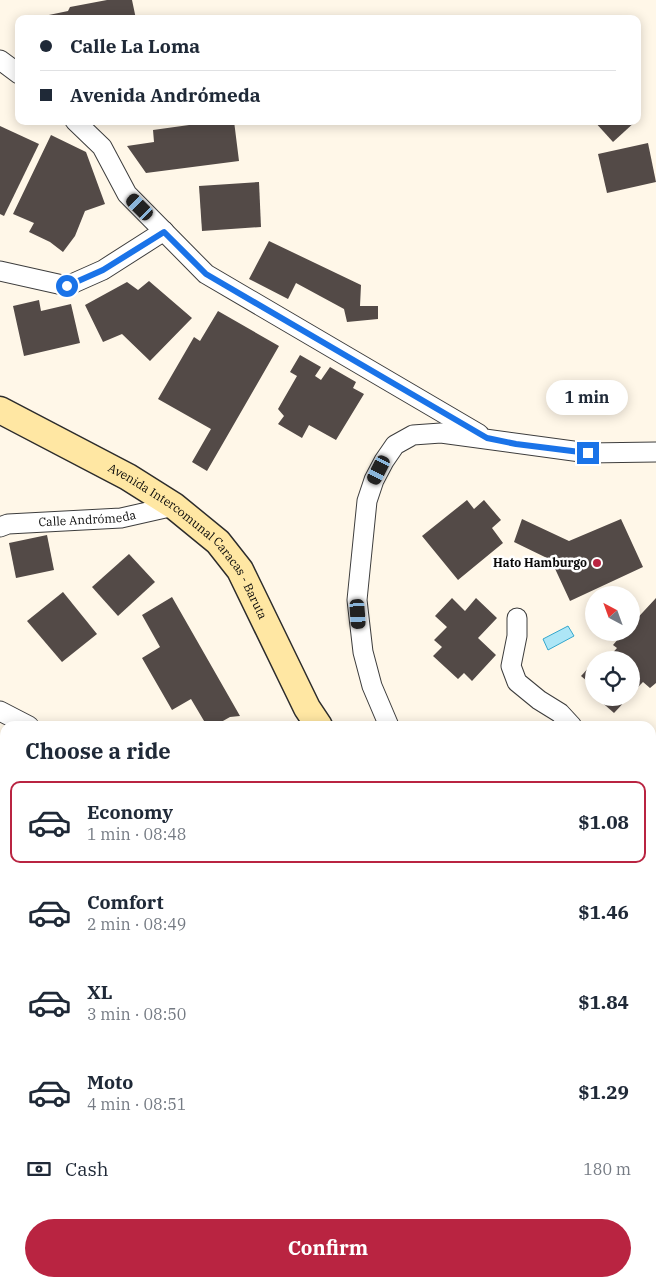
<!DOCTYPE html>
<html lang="en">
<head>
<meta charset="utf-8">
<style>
	body { margin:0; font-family:"IBM Plex Serif",serif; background:#f2f2f3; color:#1f2937; height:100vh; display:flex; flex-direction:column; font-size:19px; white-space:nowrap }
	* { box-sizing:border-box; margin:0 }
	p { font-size:16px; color:#747a83 }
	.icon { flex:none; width:28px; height:28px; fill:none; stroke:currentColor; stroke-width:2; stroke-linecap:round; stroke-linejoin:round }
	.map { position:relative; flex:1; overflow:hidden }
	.side { position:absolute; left:0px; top:721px; width:656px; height:566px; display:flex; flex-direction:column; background:#fff; border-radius:15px 15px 0 0; box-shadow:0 2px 12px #0003 }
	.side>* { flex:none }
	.top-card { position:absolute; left:15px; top:15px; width:626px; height:110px; border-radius:10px; box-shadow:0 2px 12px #0003; display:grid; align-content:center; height:110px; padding:0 25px; background:#fff }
	.needle { width:32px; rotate:319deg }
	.tools { position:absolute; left:585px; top:586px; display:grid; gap:10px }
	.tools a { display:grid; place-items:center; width:55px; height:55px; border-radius:50%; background:#fff; box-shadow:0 2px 12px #0003; font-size:25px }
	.end { position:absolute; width:22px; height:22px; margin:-11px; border:6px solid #1a73e8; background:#fff; box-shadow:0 0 0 2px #fff }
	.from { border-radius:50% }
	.bubble { position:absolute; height:35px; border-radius:18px; background:#fff; box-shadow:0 2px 12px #0003; font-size:16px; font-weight:800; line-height:35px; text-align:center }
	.car { position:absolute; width:15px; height:30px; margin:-15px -8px; border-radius:6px; box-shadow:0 0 4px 1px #0007; background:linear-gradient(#222 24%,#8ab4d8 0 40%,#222 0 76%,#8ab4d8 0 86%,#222 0) }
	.top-card b { display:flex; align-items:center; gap:18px; height:48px; font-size:19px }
	.top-card b+b { border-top:1px solid #e0e1e3 }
	.top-card i { width:12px; height:12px; background:#1f2937 }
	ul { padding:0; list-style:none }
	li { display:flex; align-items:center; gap:15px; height:82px; margin:0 10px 8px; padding:0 15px; border:2px solid transparent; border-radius:10px }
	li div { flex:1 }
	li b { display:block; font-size:19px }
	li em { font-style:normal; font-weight:800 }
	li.current { border-color:#b92441 }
	li>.icon { width:45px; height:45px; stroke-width:1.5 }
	h2 { padding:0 25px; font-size:22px; line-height:60px }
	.pay { display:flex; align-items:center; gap:12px; height:55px; padding:0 25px; font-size:19px }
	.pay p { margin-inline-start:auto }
	.cta { display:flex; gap:10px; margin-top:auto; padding:10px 25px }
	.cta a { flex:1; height:58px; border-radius:30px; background:#b92441; color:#fff; font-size:20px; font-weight:800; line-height:58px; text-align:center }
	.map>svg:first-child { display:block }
</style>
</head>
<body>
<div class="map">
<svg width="656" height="1287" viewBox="0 0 656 1287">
	<rect width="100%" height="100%" fill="#fff7e8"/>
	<polygon fill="#ade6f6" stroke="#34a7cd" points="568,626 574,636 548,650 543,639"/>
	<g fill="#534a47">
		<polygon points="107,0 132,0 136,19 45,19 44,16 68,11 70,7"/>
		<polygon points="218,121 234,121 239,161 146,173 127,146 154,142 153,130"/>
		<polygon points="594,121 636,121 613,142"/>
		<polygon points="0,126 39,144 4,216 0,214"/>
		<polygon points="51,135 86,152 105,204 85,211 75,236 63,252 50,242 29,232 34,223 13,214"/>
		<polygon points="648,143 656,182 607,193 598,154"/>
		<polygon points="259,182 261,227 202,231 199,186"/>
		<polygon points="269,241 361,285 360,306 378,306 378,319 347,322 344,309 296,283 288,299 249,279"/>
		<polygon points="149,281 192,318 150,361 122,334 103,342 85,305 127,282 138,290"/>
		<polygon points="39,300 41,311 71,304 80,343 24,356 13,306"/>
		<polygon points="218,311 279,346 207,471 192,462 211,429 158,399 194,337 200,341"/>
		<polygon points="300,355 321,367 315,376 321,380 330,367 356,382 353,388 364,394 336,440 309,425 302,438 278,424 284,416 278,409 297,376 290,372"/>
		<polygon points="467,500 474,509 484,500 501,520 492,528 503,543 458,580 422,536"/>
		<polygon points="522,519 569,541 621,519 643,567 570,601 551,560 514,542"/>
		<polygon points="47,535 54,570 16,578 9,543"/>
		<polygon points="129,554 155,582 118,616 92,587"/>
		<polygon points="63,592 97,634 62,662 27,621"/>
		<polygon points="172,597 240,716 230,717 214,726 207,726 191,699 172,710 142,658 160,647 142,615"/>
		<polygon points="452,598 465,611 476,598 497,618 478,638 496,655 472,681 464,673 458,679 433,656 442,647 434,640 447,627 435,616"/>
		<polygon points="656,598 656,683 650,688 643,682 631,694 631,660 606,660 617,648 613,645 624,632 631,632 631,625"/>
		<polygon points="594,662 594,687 581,676"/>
		<polygon points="597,698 628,698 614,713"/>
	</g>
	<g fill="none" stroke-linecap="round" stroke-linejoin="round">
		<defs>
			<g id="street">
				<polyline points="0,60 19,74"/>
				<polyline points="75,121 102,147 127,194 206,274 479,434"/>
				<polyline points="0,271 67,286 103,270 164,231"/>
				<path id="s1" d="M0,527l8,-3 113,-6 53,-12"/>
				<polyline points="517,618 517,636 511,666 517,682 539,700 560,713 572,726"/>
				<polyline points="0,711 29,726"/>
				<polyline points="389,726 372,686 363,652 357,600 367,501 374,480 384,461 395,445 413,435 441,433 588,453 656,452"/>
				<polyline points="651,789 656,779"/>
				<polyline points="0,1214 5,1208"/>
				<polyline points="651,1256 656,1260"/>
				<polyline points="101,1287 105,1282"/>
				<polyline points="455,1287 459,1282"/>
			</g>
			<g id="secondary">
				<path id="s2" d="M0,410l128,67 46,29 44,36 22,28 67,138 12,18"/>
				<polyline points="214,1287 217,1282"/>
			</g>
		</defs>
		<use href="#street" stroke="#3d3d3d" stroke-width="21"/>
		<use href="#secondary" stroke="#2c2c2c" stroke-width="29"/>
		<use href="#street" stroke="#fff" stroke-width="19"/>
		<use href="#secondary" stroke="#ffe7a3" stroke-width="26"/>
	</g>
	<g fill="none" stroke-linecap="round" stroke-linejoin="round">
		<polyline stroke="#1a73e8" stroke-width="6" points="67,286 103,270 164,232 206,274 487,438 516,444 588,453"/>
	</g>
	<circle fill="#b92441" stroke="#fff" stroke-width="2" cx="597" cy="563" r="5"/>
	<g text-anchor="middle" stroke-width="5" stroke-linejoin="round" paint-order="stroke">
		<g font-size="12" fill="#0a0a0a" stroke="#fff">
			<text dy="4" stroke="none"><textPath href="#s1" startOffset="88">Calle Andrómeda</textPath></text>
			<text dy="4" stroke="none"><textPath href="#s2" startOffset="234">Avenida Intercomunal Caracas - Baruta</textPath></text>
		</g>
		<g font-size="12" font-weight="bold" fill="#0a0a0a" stroke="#fff" text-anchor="end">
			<text x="587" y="567">Hato Hamburgo</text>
		</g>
	</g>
</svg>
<div class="tools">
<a><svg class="needle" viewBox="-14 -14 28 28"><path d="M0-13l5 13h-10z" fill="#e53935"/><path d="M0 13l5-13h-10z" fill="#747a83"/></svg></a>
<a><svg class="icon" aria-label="locate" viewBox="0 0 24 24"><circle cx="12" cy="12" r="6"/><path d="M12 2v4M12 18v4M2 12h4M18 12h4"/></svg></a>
</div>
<i class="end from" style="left:67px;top:286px"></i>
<i class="end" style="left:588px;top:453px"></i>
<div class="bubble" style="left:546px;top:380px;width:82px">1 min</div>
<i class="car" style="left:140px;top:207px;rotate:315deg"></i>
<i class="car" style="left:379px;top:470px;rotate:207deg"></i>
<i class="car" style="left:358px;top:614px;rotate:176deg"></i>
<div class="top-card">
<b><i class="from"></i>Calle La Loma</b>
<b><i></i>Avenida Andrómeda</b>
</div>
<section class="side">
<h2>Choose a ride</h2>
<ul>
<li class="current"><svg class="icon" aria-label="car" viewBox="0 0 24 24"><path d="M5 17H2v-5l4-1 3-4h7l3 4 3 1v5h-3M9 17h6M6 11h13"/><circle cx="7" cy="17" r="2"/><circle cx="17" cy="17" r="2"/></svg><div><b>Economy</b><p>1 min · 08:48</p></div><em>$1.08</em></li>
<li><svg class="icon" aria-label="car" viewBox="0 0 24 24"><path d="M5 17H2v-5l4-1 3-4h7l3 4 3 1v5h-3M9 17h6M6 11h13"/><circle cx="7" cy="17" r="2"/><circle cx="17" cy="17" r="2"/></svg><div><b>Comfort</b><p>2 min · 08:49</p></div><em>$1.46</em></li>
<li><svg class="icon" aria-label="car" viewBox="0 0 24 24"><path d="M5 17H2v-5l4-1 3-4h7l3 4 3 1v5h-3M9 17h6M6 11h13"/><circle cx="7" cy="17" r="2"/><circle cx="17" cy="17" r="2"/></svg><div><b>XL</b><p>3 min · 08:50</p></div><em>$1.84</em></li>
<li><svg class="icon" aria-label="car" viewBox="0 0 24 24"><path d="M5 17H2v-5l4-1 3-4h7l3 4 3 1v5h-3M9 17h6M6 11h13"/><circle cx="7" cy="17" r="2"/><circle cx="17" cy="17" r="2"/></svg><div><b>Moto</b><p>4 min · 08:51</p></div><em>$1.29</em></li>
</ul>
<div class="pay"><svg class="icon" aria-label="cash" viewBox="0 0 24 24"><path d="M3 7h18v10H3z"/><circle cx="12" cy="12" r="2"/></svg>Cash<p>180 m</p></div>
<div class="cta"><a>Confirm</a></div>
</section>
</div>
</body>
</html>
